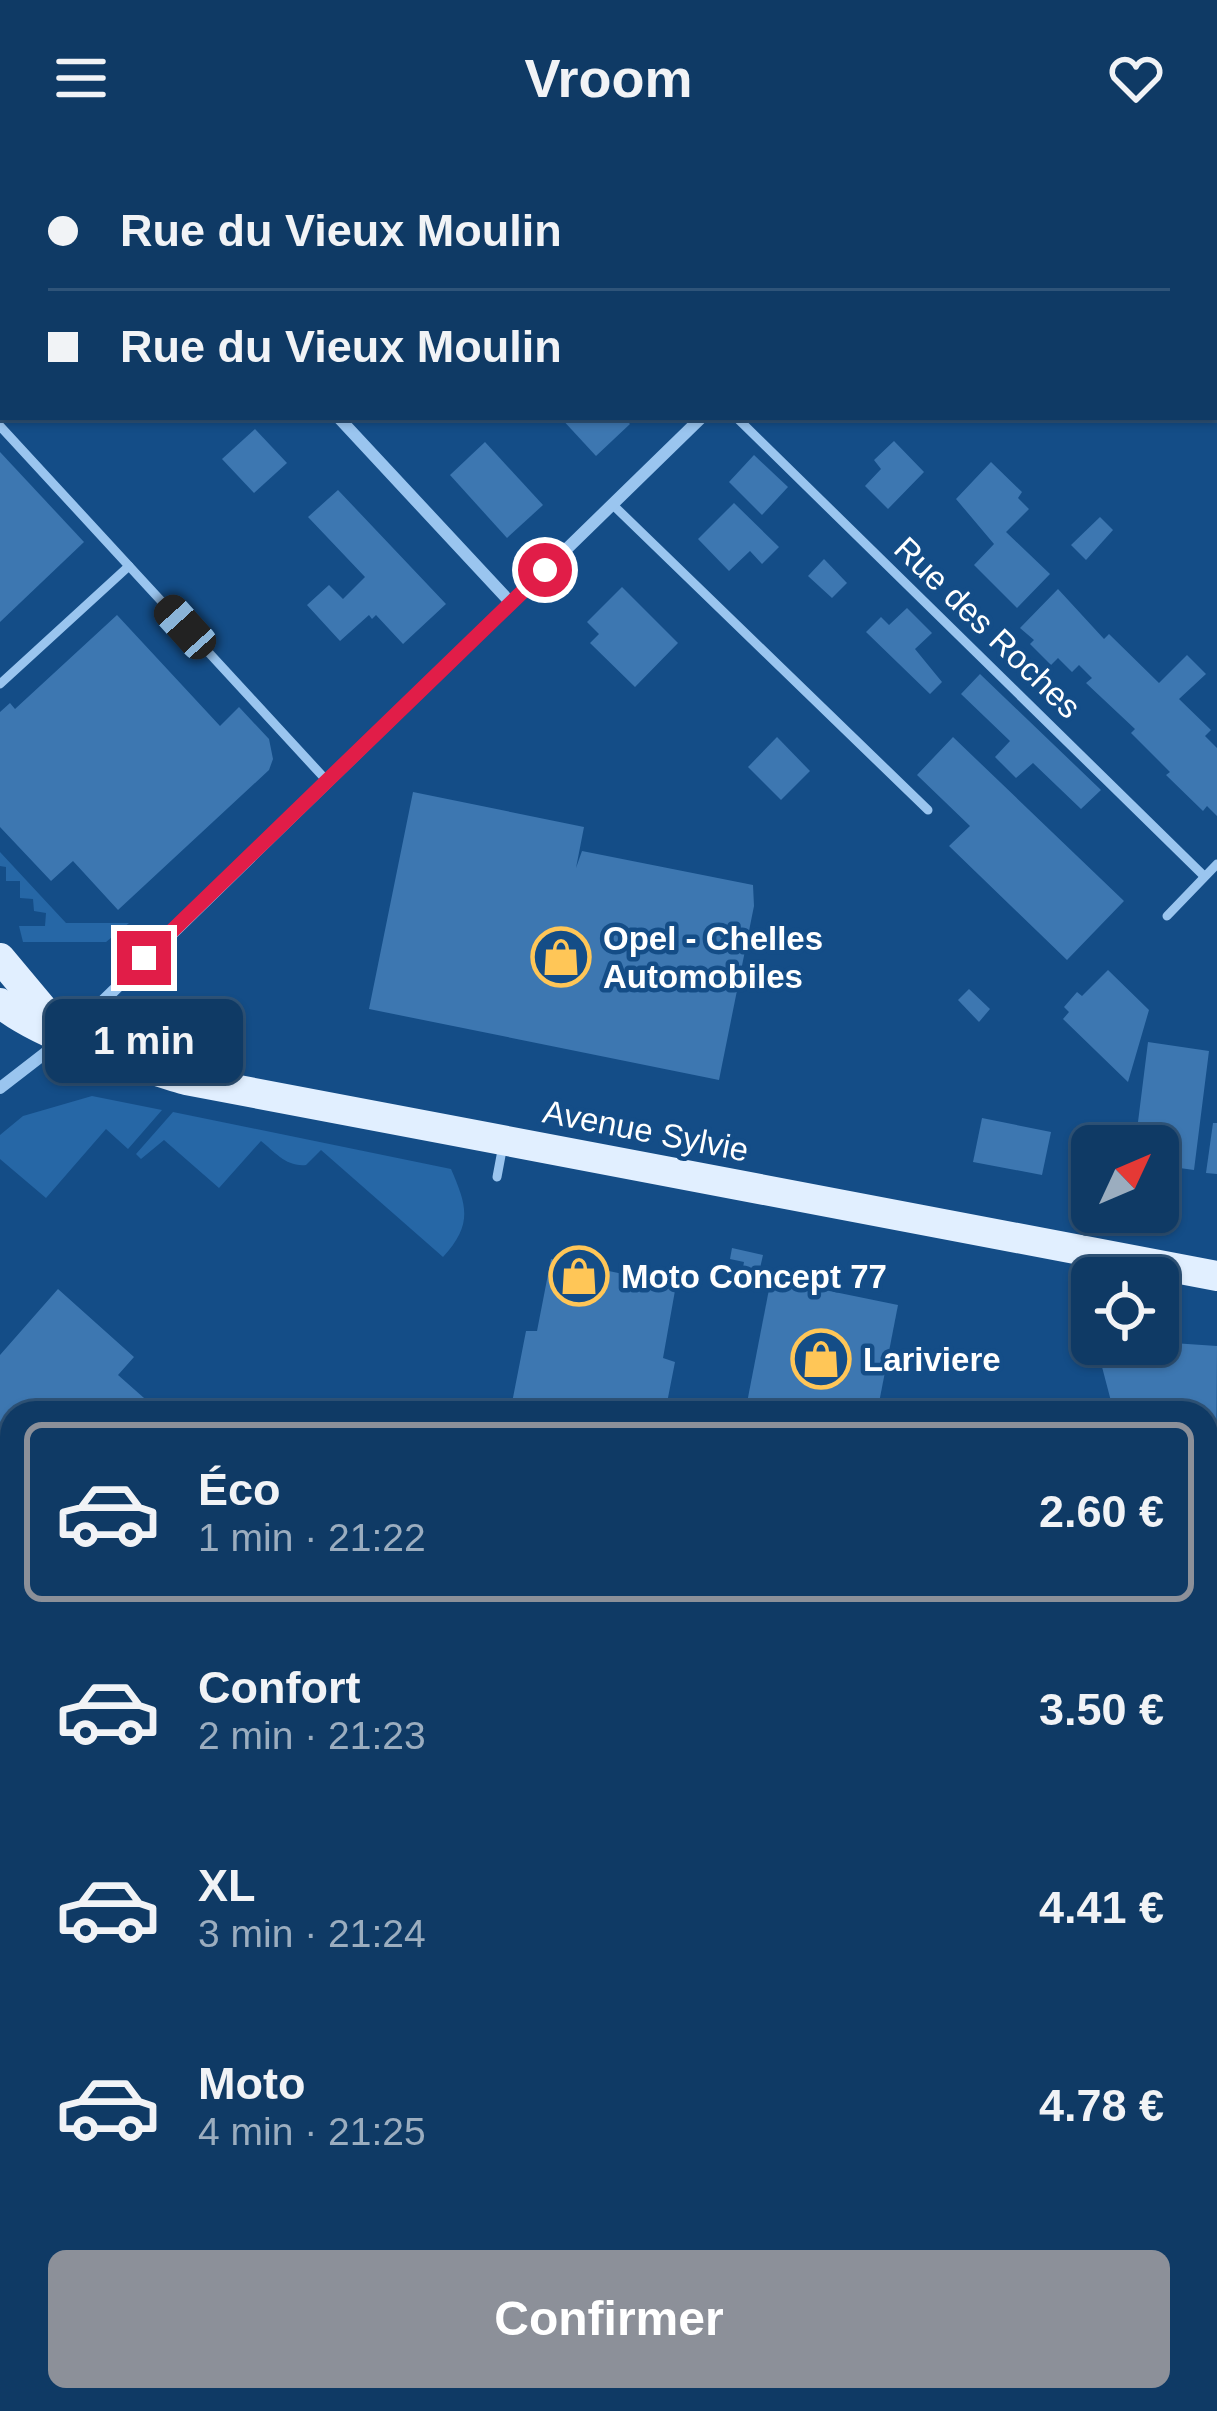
<!DOCTYPE html>
<html lang="fr">
<head>
<meta charset="utf-8">
<style>
	body { margin:0; font-family:Helvetica,sans-serif; background:#18416b; color:#f1f3f6; height:100vh; display:flex; flex-direction:column; font-size:45px; white-space:nowrap }
	* { box-sizing:border-box; margin:0 }
	p { font-size:39px; color:#9badbf }
	.icon { flex:none; width:66px; height:66px; fill:none; stroke:currentColor; stroke-width:2; stroke-linecap:round; stroke-linejoin:round }
	.map { position:relative; flex:1; overflow:hidden }
	.drawer { position:absolute; left:0px; top:1245px; width:1218px; height:1011px; display:flex; flex-direction:column; background:#0f3a65; border-radius:36px 36px 0 0; box-shadow:0 3px 9px #0004,0 0 0 3px #2f5479 }
	.drawer>* { flex:none }
	.top-card { position:absolute; left:0px; top:0px; width:1218px; height:264px; box-shadow:0 3px 9px #0004,0 0 0 3px #2f5479; display:grid; align-content:center; height:264px; padding:0 48px; background:#0f3a65 }
	.needle { width:78px; rotate:46deg }
	.buttons { position:absolute; left:1071px; top:969px; display:grid; gap:24px }
	.buttons a { display:grid; place-items:center; width:108px; height:108px; border-radius:18px; background:#0f3a65; box-shadow:0 3px 9px #0004,0 0 0 3px #2f5479; font-size:60px }
	.end { position:absolute; width:54px; height:54px; margin:-27px; border:15px solid #e11d48; background:#fff; box-shadow:0 0 0 6px #fff }
	.from { border-radius:50% }
	.bubble { position:absolute; height:84px; border-radius:18px; background:#0f3a65; box-shadow:0 3px 9px #0004,0 0 0 3px #2f5479; font-size:39px; font-weight:600; line-height:84px; text-align:center }
	.car { position:absolute; width:36px; height:72px; margin:-36px -18px; border-radius:15px; box-shadow:0 0 9px 3px #0007; background:linear-gradient(#222 24%,#8ab4d8 0 40%,#222 0 76%,#8ab4d8 0 86%,#222 0) }
	.top-card b { display:flex; align-items:center; gap:42px; height:114px; font-size:45px }
	.top-card b+b { border-top:3px solid #2f5479 }
	.top-card i { width:30px; height:30px; background:#f1f3f6 }
	ul { padding:21px 0 0; list-style:none }
	li { display:flex; align-items:center; gap:36px; height:180px; margin:0 24px 18px; padding:0 24px; border:6px solid transparent; border-radius:18px }
	li div { flex:1 }
	li b { display:block; font-size:45px }
	li em { font-style:normal; font-weight:600 }
	li.selected { border-color:#8c9099 }
	li>.icon { width:108px; height:108px; stroke-width:1.5 }
	.cta { display:flex; gap:24px; margin-top:auto; padding:24px 48px }
	.cta a { flex:1; height:138px; border-radius:18px; background:#8c9099; color:#fff; font-size:48px; font-weight:600; line-height:138px; text-align:center }
	header { display:flex; justify-content:space-between; align-items:center; height:156px; padding:0 48px; background:#0f3a65; font-size:54px; font-weight:600 }
	.map>svg:first-child { display:block }
</style>
</head>
<body>
<header><svg class="icon" aria-label="menu" viewBox="0 0 24 24"><path d="M4 6h16M4 12h16M4 18h16"/></svg>Vroom<svg class="icon" aria-label="heart" viewBox="0 0 24 24"><path d="M12 20l-8-8c-3-5 5-10 8-4 3-6 11-1 8 4z"/></svg></header>
<div class="map">
<svg width="1217" height="2255" viewBox="0 0 1217 2255">
	<rect width="100%" height="100%" fill="#144d87"/>
	<g fill="#2667a6">
		<polygon points="0,696 66,767 129,767 106,786 23,786 19,770 45,770 46,757 34,755 33,743 20,742 20,725 6,725 6,711 0,710"/>
		<polygon points="92,940 162,954 128,993 106,973 46,1042 0,1003 0,979 23,960"/>
		<path d="M173,956l278,57c16,37 22,55 -8,88l-122,-107 -15,15c-20,2 -31,-13 -45,-24l-42,47 -55,-48 -23,19 -5,-5z"/>
		<polygon points="0,2156 12,2167 12,2244 95,2244 107,2255 0,2255"/>
	</g>
	<g fill="#3d77b1">
		<polygon points="560,261 623,261 630,268 596,300"/>
		<polygon points="255,273 287,307 254,337 222,303"/>
		<polygon points="894,285 924,316 888,353 865,330 881,313 874,304"/>
		<polygon points="485,286 543,349 507,382 450,319"/>
		<polygon points="0,296 84,386 0,466"/>
		<polygon points="754,299 788,331 762,359 729,326"/>
		<polygon points="991,306 1022,336 1018,342 1029,353 1006,376 1050,418 1017,452 974,409 994,388 956,343"/>
		<polygon points="338,334 446,448 403,488 376,459 372,463 369,459 340,485 307,449 329,429 343,443 365,421 308,361"/>
		<polygon points="734,347 779,391 762,408 750,395 729,415 698,383"/>
		<polygon points="1100,361 1113,374 1086,404 1071,389"/>
		<polygon points="824,403 847,427 832,442 808,420"/>
		<polygon points="622,431 678,487 635,531 590,487 599,478 587,466"/>
		<polygon points="1058,433 1104,483 1109,478 1159,527 1187,499 1206,518 1179,543 1211,574 1205,580 1217,592 1217,660 1207,650 1203,655 1166,619 1170,616 1131,577 1135,573 1086,527 1092,522 1079,509 1072,516 1058,502 1051,509 1030,488 1034,484 1020,472"/>
		<polygon points="907,452 932,477 915,493 942,526 930,538 866,476 881,461 889,469"/>
		<polygon points="117,459 220,570 239,551 269,583 273,603 269,614 118,754 73,705 51,725 0,671 0,556 10,547 15,553"/>
		<polygon points="980,518 1101,634 1081,653 1033,607 1016,622 995,601 1010,585 961,538"/>
		<polygon points="777,581 810,615 781,644 748,611"/>
		<polygon points="953,581 1124,745 1067,804 949,690 970,670 917,619"/>
		<polygon points="413,636 584,671 576,712 582,695 753,729 754,750 719,924 369,853"/>
		<polygon points="1108,814 1149,854 1128,926 1063,863 1069,856 1064,851 1077,836 1082,840"/>
		<polygon points="969,833 990,853 979,866 958,844"/>
		<polygon points="1148,886 1209,895 1194,1014 1158,1009 1158,990 1135,990"/>
		<polygon points="982,962 1051,976 1042,1019 973,1006"/>
		<polygon points="1213,967 1217,967 1217,1018 1206,1017"/>
		<polygon points="732,1092 763,1099 758,1121 742,1117 744,1106 730,1103"/>
		<polygon points="551,1103 676,1129 663,1202 675,1206 665,1257 510,1257 526,1175 537,1175"/>
		<polygon points="771,1123 898,1149 877,1257 745,1257"/>
		<polygon points="58,1133 134,1201 118,1219 161,1257 12,1257 12,1437 0,1427 0,1199"/>
		<polygon points="1158,1186 1217,1190 1216,1331 1206,1330 1206,1257 1126,1257 1124,1250 1112,1249 1096,1188"/>
		<polygon points="0,1553 12,1564 12,2061 0,2050"/>
		<polygon points="1217,2217 1217,2255 1176,2255 1188,2244 1206,2244 1206,2227"/>
		<polygon points="598,2244 760,2244 758,2255 596,2255"/>
	</g>
	<g fill="none" stroke-linecap="round" stroke-linejoin="round">
		<g stroke="#9ac5ef" stroke-width="9">
			<polyline points="736,261 1203,719"/>
			<polyline points="0,270 328,626"/>
			<polyline points="612,348 928,654"/>
			<polyline points="0,528 129,410"/>
			<polyline points="1167,760 1217,708"/>
			<polyline points="497,1021 503,989"/>
			<polyline points="1206,1457 1217,1458"/>
			<polyline points="0,1497 12,1507"/>
			<polyline points="1206,1574 1217,1574"/>
		</g>
		<g stroke="#9ac5ef" stroke-width="12">
			<polyline points="95,0 97,3"/>
			<polyline points="477,0 480,3"/>
			<polyline points="869,0 871,3"/>
			<polyline points="1001,3 1004,0"/>
			<polyline points="338,261 511,447"/>
			<polyline points="0,932 66,881 702,261"/>
			<polyline points="1206,2003 1217,1983"/>
			<polyline points="1030,2255 1039,2244"/>
		</g>
		<g stroke="#e1efff" stroke-width="30">
			<polyline points="0,802 62,876"/>
			<path d="M0,847c44,36 131,60 186,77l1031,196"/>
		</g>
	</g>
	<g fill="none" stroke-linecap="round" stroke-linejoin="round">
		<polyline stroke="#e11d48" stroke-width="15" points="144,802 545,414"/>
	</g>
	<defs>
		<symbol id="shop-ring" viewBox="-11 -11 22 22"><circle r="9.5" fill="#144d87" stroke="#ffc657" stroke-width="1.5"/><path d="M-5-2.5h2.3a2.7 3.5 0 0 1 5.4 0H5L5.5 6h-11ZM-1.5-2.5h3a1.5 2.3 0 0 0-3 0Z" fill="#ffc657"/></symbol>
	</defs>
	<g fill-rule="evenodd">
		<use href="#shop-ring" x="528" y="768" width="66" height="66"/>
		<use href="#shop-ring" x="546" y="1087" width="66" height="66"/>
		<use href="#shop-ring" x="788" y="1170" width="66" height="66"/>
	</g>
	<g text-anchor="middle" stroke-width="9" stroke-linejoin="round" paint-order="stroke">
		<g font-size="33" fill="#fff" stroke="#144d87">
			<text transform="translate(988 471) rotate(44)" y="12">Rue des Roches</text>
			<text transform="translate(646 974) rotate(11)" y="12">Avenue Sylvie</text>
		</g>
		<g font-size="33" font-weight="bold" fill="#fff" stroke="#144d87" text-anchor="start">
			<text x="603" y="794">Opel - Chelles<tspan x="603" dy="38">Automobiles</tspan></text>
			<text x="621" y="1132">Moto Concept 77</text>
			<text x="863" y="1215">Lariviere</text>
		</g>
	</g>
</svg>
<div class="buttons">
<a><svg class="needle" viewBox="-14 -14 28 28"><path d="M0-13l5 13h-10z" fill="#e53935"/><path d="M0 13l5-13h-10z" fill="#9badbf"/></svg></a>
<a><svg class="icon" aria-label="locate" viewBox="0 0 24 24"><circle cx="12" cy="12" r="6"/><path d="M12 2v4M12 18v4M2 12h4M18 12h4"/></svg></a>
</div>
<i class="end from" style="left:545px;top:414px"></i>
<i class="end" style="left:144px;top:802px"></i>
<div class="bubble" style="left:45px;top:843px;width:198px">1 min</div>
<i class="car" style="left:185px;top:471px;rotate:318deg"></i>
<div class="top-card">
<b><i class="from"></i>Rue du Vieux Moulin</b>
<b><i></i>Rue du Vieux Moulin</b>
</div>
<section class="drawer">
<ul>
<li class="selected"><svg class="icon" aria-label="car" viewBox="0 0 24 24"><path d="M5 17H2v-5l4-1 3-4h7l3 4 3 1v5h-3M9 17h6M6 11h13"/><circle cx="7" cy="17" r="2"/><circle cx="17" cy="17" r="2"/></svg><div><b>Éco</b><p>1 min · 21:22</p></div><em>2.60 €</em></li>
<li><svg class="icon" aria-label="car" viewBox="0 0 24 24"><path d="M5 17H2v-5l4-1 3-4h7l3 4 3 1v5h-3M9 17h6M6 11h13"/><circle cx="7" cy="17" r="2"/><circle cx="17" cy="17" r="2"/></svg><div><b>Confort</b><p>2 min · 21:23</p></div><em>3.50 €</em></li>
<li><svg class="icon" aria-label="car" viewBox="0 0 24 24"><path d="M5 17H2v-5l4-1 3-4h7l3 4 3 1v5h-3M9 17h6M6 11h13"/><circle cx="7" cy="17" r="2"/><circle cx="17" cy="17" r="2"/></svg><div><b>XL</b><p>3 min · 21:24</p></div><em>4.41 €</em></li>
<li><svg class="icon" aria-label="car" viewBox="0 0 24 24"><path d="M5 17H2v-5l4-1 3-4h7l3 4 3 1v5h-3M9 17h6M6 11h13"/><circle cx="7" cy="17" r="2"/><circle cx="17" cy="17" r="2"/></svg><div><b>Moto</b><p>4 min · 21:25</p></div><em>4.78 €</em></li>
</ul>
<div class="cta"><a>Confirmer</a></div>
</section>
</div>
</body>
</html>
